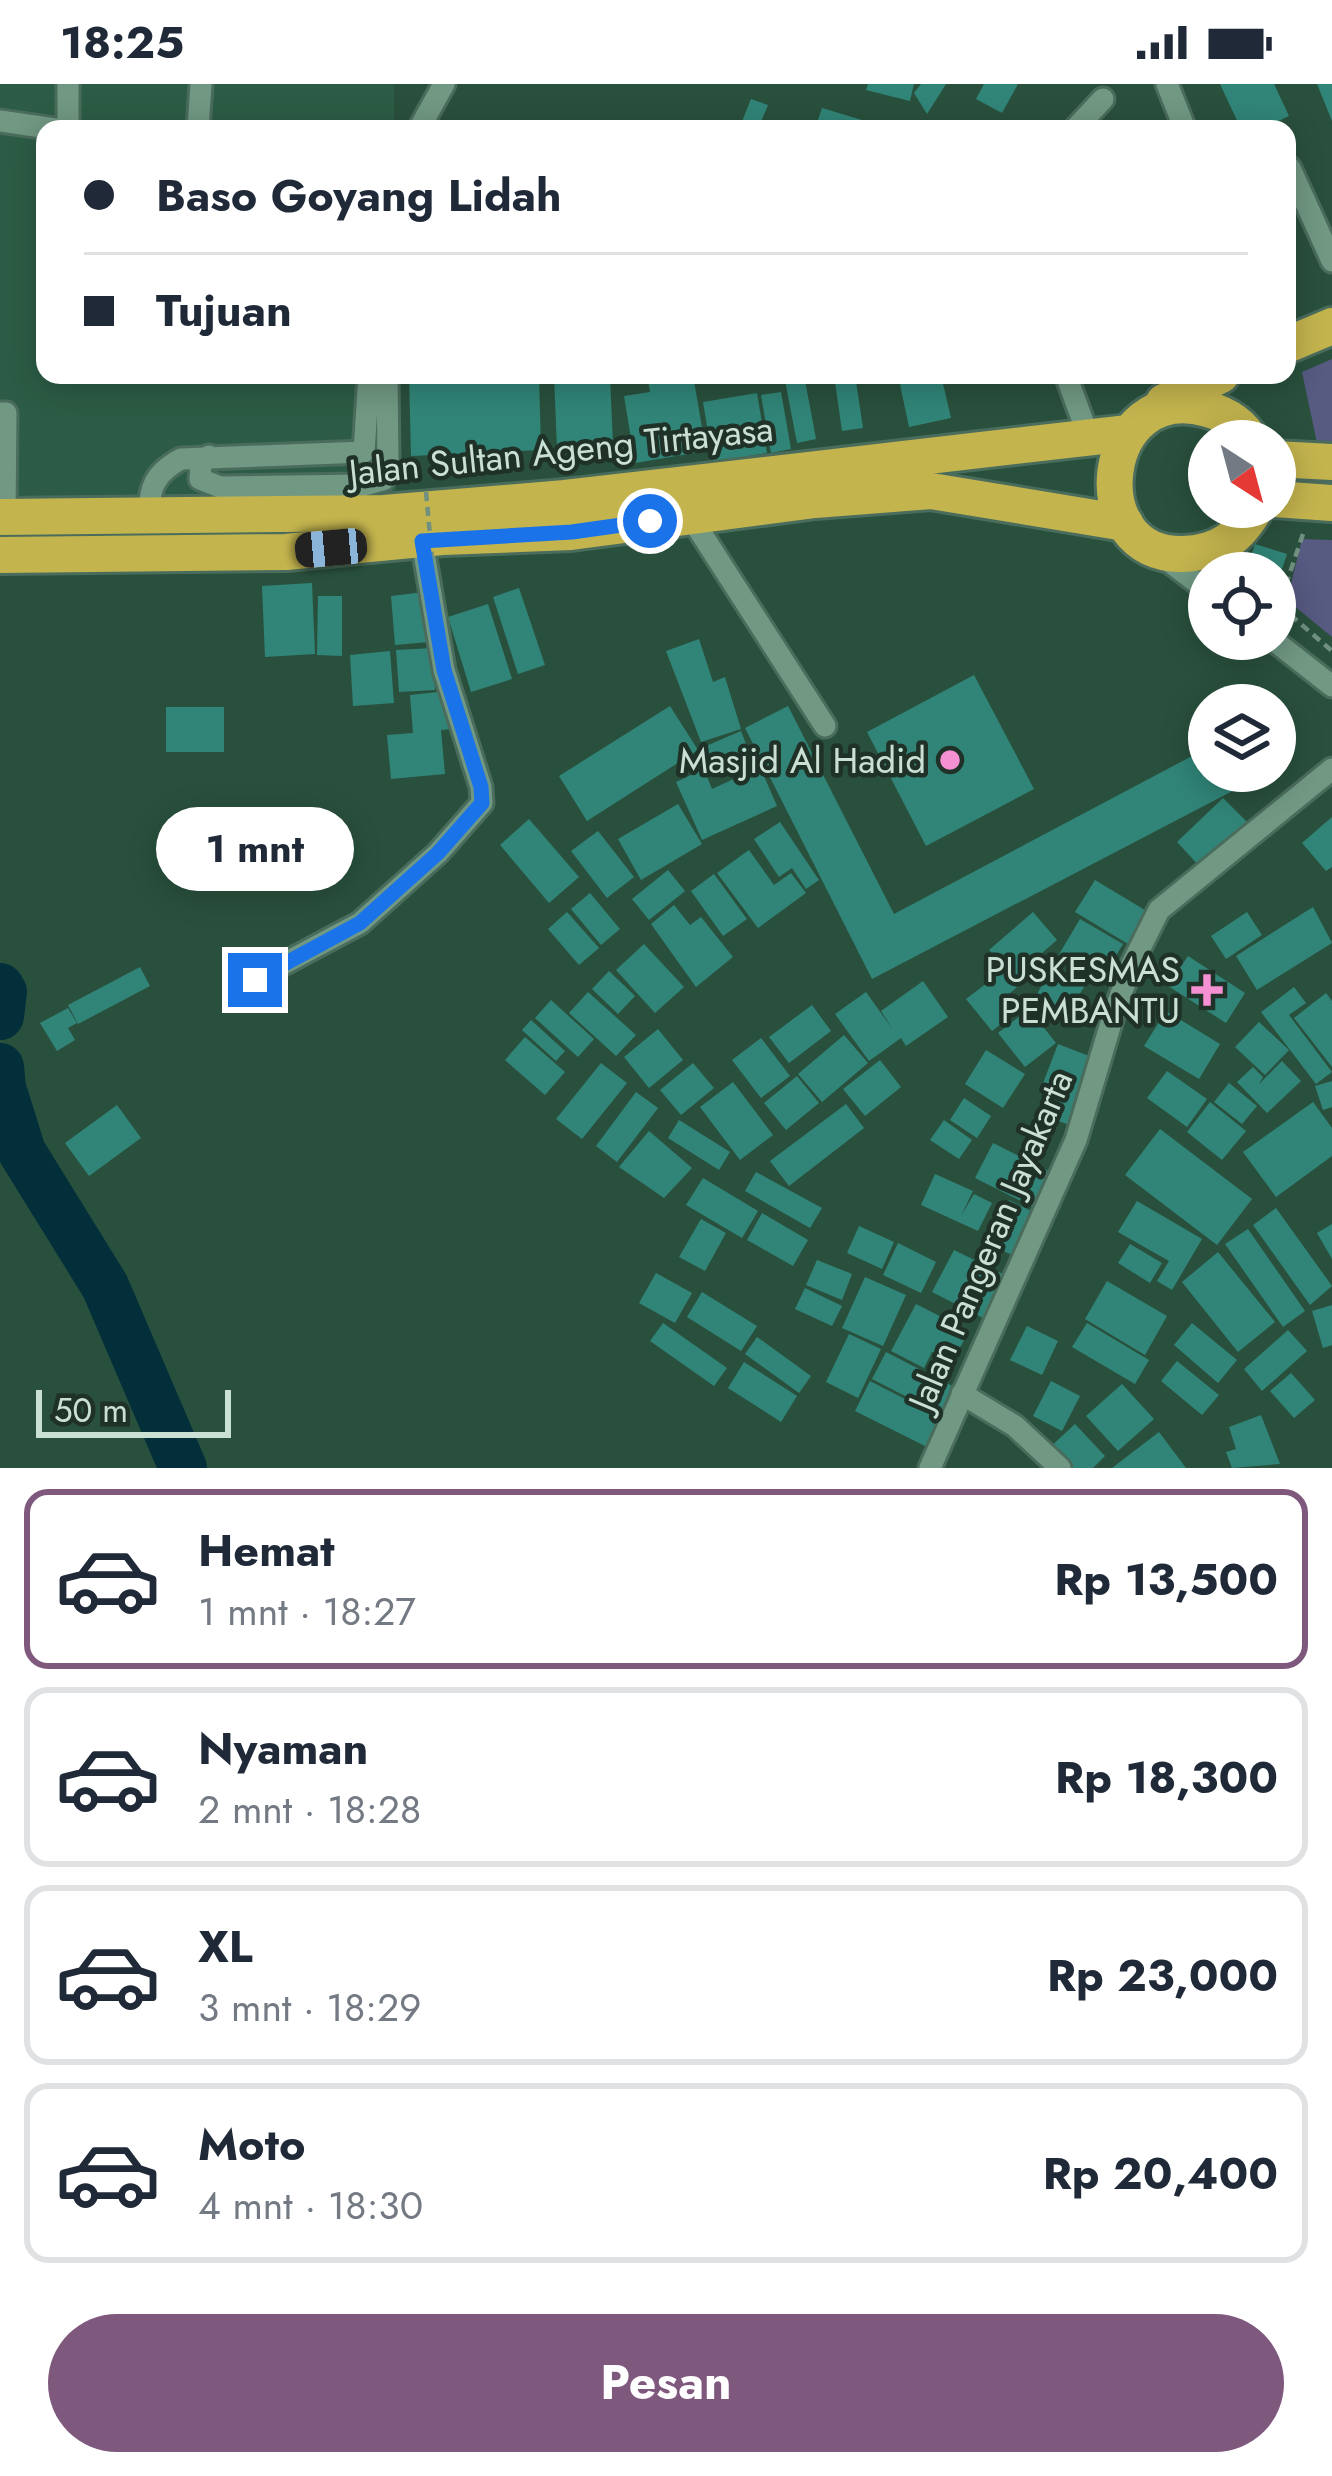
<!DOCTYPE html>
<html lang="id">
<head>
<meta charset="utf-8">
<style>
	body { margin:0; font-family:Jost,sans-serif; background:#f2f2f3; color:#1f2937; height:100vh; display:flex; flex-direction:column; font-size:45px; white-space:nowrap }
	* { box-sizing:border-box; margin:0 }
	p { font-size:39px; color:#747a83 }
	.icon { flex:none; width:66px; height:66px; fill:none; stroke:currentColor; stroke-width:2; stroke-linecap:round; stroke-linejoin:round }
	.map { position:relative; height:1384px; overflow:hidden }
	.side { display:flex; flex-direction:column; background:#fff; flex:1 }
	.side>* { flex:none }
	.guide { position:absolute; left:36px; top:36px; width:1260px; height:264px; border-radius:24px; box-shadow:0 6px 30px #0003; display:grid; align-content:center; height:264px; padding:0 48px; background:#fff }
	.needle { width:78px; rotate:144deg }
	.tools { position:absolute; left:1188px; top:336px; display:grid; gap:24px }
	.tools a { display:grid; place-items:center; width:108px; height:108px; border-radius:50%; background:#fff; box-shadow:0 6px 30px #0003; font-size:60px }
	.scale { position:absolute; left:36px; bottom:30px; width:195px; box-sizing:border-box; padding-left:12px; border:6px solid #cbe0d4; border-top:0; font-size:33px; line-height:42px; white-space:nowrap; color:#cbe0d4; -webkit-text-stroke:9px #203128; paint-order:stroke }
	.end { position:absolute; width:54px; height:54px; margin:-27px; border:15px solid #1a73e8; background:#fff; box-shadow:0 0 0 6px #fff }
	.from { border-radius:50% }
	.bubble { position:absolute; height:84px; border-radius:42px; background:#fff; box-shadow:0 6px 30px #0003; font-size:39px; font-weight:700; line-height:84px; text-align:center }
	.car { position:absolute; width:36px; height:72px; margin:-36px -18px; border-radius:15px; box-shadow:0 0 9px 3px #0007; background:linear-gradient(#222 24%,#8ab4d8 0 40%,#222 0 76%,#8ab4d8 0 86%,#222 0) }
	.guide b { display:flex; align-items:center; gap:42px; height:114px; font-size:45px }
	.guide b+b { border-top:3px solid #e0e1e3 }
	.guide i { width:30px; height:30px; background:#1f2937 }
	ul { padding:21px 0 0; list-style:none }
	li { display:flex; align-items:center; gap:36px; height:180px; margin:0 24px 18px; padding:0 24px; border:6px solid #e0e1e3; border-radius:24px }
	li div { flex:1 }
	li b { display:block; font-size:45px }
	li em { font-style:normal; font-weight:700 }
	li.on { border-color:#7f587d }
	li>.icon { width:108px; height:108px; stroke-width:1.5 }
	.action { display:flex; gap:24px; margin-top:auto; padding:24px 48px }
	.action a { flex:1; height:138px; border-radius:72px; background:#7f587d; color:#fff; font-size:48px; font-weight:700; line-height:138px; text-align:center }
	.status { display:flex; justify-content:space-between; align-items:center; height:84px; padding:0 60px; background:#fff; direction:ltr }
	.status svg { height:33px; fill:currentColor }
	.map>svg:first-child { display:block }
</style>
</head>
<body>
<div class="status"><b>18:25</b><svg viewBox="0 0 49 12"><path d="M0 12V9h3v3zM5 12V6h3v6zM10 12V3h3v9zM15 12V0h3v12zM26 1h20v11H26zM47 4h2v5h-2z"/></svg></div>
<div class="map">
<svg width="1332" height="1384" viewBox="0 0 1332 1384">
	<rect width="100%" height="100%" fill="#29503d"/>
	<polygon fill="#2c5c45" points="0,0 394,0 394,45 45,45 45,291 395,291 396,414 0,413"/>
	<g fill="#575a81">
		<polygon points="1332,275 1332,359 1317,359 1302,288"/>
		<polygon points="1302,455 1332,456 1332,553 1287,516"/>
	</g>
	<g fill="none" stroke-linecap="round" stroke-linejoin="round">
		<g stroke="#032f3b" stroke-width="48">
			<polyline points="0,903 3,908 0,932"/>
			<polyline points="0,983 2,1004 22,1068 105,1202 183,1384"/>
		</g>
	</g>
	<g fill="#318578">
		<polygon points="868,0 914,0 910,17 866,6"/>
		<polygon points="921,0 946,0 927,30 914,9"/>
		<polygon points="984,0 1018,0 1002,29 976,15"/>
		<polygon points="1220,0 1274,0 1289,32 1262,45 1241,45"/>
		<polygon points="1317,0 1332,0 1332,37"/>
		<polygon points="751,15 768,21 758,45 739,45"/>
		<polygon points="822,24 862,36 859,45 815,45"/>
		<polygon points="409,291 539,291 541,366 411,372"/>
		<polygon points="554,291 610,291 613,362 557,365"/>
		<polygon points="647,291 693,291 706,367 635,379 624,312 650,308"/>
		<polygon points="784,291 804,291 816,355 797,359"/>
		<polygon points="834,291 855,291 863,344 842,347"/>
		<polygon points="898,291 941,291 951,334 909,343"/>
		<polygon points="781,308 791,365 771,369 761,311"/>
		<polygon points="757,309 767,369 713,378 703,318"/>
		<polygon points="1255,460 1287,470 1279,494 1275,489 1247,484"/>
		<polygon points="312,499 315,570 265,573 262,502"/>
		<polygon points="519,504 545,581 518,590 493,513"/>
		<polygon points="424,508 429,558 395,561 391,512"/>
		<polygon points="318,512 342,512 342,572 317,571"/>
		<polygon points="488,520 512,595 471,608 448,533"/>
		<polygon points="699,555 713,598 725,593 741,645 701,658 666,567"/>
		<polygon points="433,564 435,606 399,608 396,566"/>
		<polygon points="390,567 394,619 353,622 350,571"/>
		<polygon points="974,591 1034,705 926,762 867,648"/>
		<polygon points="447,607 451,645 441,646 445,690 391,695 387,651 413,649 410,611"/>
		<polygon points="670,622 698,666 587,737 559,692"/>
		<polygon points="788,622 894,830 1209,663 1209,687 1236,687 1244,701 872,895 745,644"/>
		<rect x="166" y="623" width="58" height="45"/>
		<polygon points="741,647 750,670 709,688 699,665"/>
		<polygon points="760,683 777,722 702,756 676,698 704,685 712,705"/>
		<polygon points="1223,714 1250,741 1203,786 1177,758"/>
		<polygon points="678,720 702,760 641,796 618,755"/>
		<polygon points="1332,733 1332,783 1326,787 1302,759"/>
		<polygon points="529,735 579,793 549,819 500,761"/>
		<polygon points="780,738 819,796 806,805 792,784 779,793 754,755"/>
		<polygon points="598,747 634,793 607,814 571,767"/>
		<polygon points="749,766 774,801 791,789 806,809 758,844 717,789"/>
		<polygon points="668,786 685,807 649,836 632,815"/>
		<polygon points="714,790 747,835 723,852 691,807"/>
		<polygon points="1095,796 1153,831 1133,863 1075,828"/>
		<polygon points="590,809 620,845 601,861 571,825"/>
		<polygon points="674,821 690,841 701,833 733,873 696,903 651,840"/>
		<polygon points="1313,823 1332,859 1257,906 1236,872"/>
		<polygon points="567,828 599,864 579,881 548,845"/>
		<polygon points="1033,828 1057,856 1013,894 989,866"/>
		<polygon points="1247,828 1262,851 1226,875 1211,852"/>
		<polygon points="1080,835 1123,860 1101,897 1058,872"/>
		<polygon points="644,860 684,903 655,929 616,886"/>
		<polygon points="1188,872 1245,909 1226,939 1168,902"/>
		<polygon points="140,883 150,902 78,940 68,921"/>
		<polygon points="1052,884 1085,901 1069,929 1037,910"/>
		<polygon points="1004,886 1017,903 1008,911 1020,925 992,947 966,915"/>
		<polygon points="609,887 635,912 618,930 592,905"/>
		<polygon points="923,897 948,933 906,962 901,954 869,977 835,930 866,908 893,946 881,927"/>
		<polygon points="1294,903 1306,919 1289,931 1332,988 1316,1000 1261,928"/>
		<polygon points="588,908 636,951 616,972 569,929"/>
		<polygon points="1326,909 1332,917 1332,983 1294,934"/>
		<polygon points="551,916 594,955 578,973 535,934"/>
		<polygon points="812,921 831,947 789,979 769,953"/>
		<polygon points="68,924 77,939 68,944 75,956 57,967 40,939"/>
		<polygon points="1029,925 1056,959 1025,983 998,949"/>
		<polygon points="1166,927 1220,960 1199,995 1144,962"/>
		<polygon points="531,936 565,967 556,977 522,946"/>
		<polygon points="1259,938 1289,966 1265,991 1235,963"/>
		<polygon points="658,945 683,976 649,1004 624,973"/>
		<polygon points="844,951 868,979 822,1018 798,990"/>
		<polygon points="525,953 565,988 545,1011 505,976"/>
		<polygon points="761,954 790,992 761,1014 732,976"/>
		<polygon points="1058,960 1097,975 1072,1042 1053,1035 1061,1015 1040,1007"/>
		<polygon points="986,966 1025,990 1003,1024 965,1000"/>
		<polygon points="880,976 901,1003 865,1032 843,1005"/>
		<polygon points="1282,977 1301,997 1267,1029 1237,998 1253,983 1263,993 1259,1000"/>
		<polygon points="601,979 627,999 582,1055 556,1035"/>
		<polygon points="693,979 714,1004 681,1031 660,1006"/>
		<polygon points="1167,987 1207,1015 1187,1043 1147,1014"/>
		<polygon points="797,992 819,1019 786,1046 764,1019"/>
		<polygon points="1332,997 1332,1023 1323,1026 1315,1002"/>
		<polygon points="733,998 773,1051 740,1076 700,1023"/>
		<polygon points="1229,999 1257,1022 1242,1040 1214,1018"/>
		<polygon points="636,1008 658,1024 617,1078 596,1062"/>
		<polygon points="964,1014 991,1032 977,1054 950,1036"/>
		<polygon points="1210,1018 1246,1047 1222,1076 1187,1048"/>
		<polygon points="1313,1018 1332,1044 1332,1072 1276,1113 1243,1068"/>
		<polygon points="846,1020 864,1044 789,1102 770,1077"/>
		<polygon points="117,1021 141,1054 89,1092 65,1059"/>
		<polygon points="679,1036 730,1068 719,1086 668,1054"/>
		<polygon points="944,1036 972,1056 959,1075 930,1056"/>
		<polygon points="1160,1045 1252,1115 1217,1161 1125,1091"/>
		<polygon points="649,1047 692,1084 664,1114 619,1083"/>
		<polygon points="993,1059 1051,1088 1033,1123 975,1094"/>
		<polygon points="756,1088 822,1124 810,1144 745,1107"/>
		<polygon points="935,1090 973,1107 961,1132 974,1110 992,1119 978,1147 921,1121"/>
		<polygon points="703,1094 758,1127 742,1154 686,1121"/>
		<polygon points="1009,1116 1035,1129 1014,1172 987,1159"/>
		<polygon points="1137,1117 1202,1155 1172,1206 1157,1197 1169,1177 1118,1148"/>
		<polygon points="1276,1124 1332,1202 1310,1221 1253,1141"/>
		<polygon points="762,1129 808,1156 793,1182 747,1156"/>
		<polygon points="701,1135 726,1149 705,1187 679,1173"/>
		<polygon points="1332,1140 1332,1175 1317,1149"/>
		<polygon points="859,1142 894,1158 882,1185 847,1169"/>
		<polygon points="1248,1145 1305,1227 1283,1243 1225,1160"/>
		<polygon points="898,1159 936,1178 921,1209 883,1191"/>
		<polygon points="1130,1160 1162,1179 1150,1199 1118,1179"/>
		<polygon points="954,1166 1011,1194 989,1237 932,1208"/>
		<polygon points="1218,1168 1275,1238 1238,1268 1182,1198"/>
		<polygon points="817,1176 852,1190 842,1216 806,1201"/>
		<polygon points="656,1189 692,1209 675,1239 639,1219"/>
		<polygon points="865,1193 906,1211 883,1262 842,1244"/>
		<polygon points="1107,1197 1167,1232 1145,1271 1085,1235"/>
		<polygon points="805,1204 842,1222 832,1242 795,1225"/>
		<polygon points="702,1208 757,1242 741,1267 687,1233"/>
		<polygon points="916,1220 969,1247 952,1278 932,1268 924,1284 891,1267"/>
		<polygon points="1332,1221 1332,1261 1323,1264 1312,1227"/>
		<polygon points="663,1239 727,1284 714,1302 650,1257"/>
		<polygon points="1087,1239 1149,1276 1135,1300 1072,1263"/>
		<polygon points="1192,1239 1237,1276 1218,1299 1174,1261"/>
		<polygon points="1027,1242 1058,1257 1042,1291 1010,1276"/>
		<polygon points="1288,1246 1307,1267 1262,1307 1244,1285"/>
		<polygon points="849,1250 881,1265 858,1314 826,1298"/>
		<polygon points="757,1253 811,1292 799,1309 745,1270"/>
		<polygon points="886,1268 956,1304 942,1331 872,1295"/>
		<polygon points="1177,1277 1219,1311 1202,1331 1161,1297"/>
		<polygon points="744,1278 797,1312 781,1338 728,1304"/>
		<polygon points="1291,1289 1315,1316 1294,1334 1270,1307"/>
		<polygon points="870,1297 942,1334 927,1363 855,1327"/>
		<polygon points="1051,1297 1080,1312 1062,1347 1033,1332"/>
		<polygon points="1122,1300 1154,1335 1118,1367 1086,1332"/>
		<polygon points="1261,1331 1280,1380 1232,1384 1226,1368 1236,1365 1229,1343"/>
		<polygon points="1075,1340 1105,1372 1093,1384 1064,1384 1047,1366"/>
		<polygon points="1159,1348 1186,1384 1112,1384"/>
	</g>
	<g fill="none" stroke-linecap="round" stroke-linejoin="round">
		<defs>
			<g id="minor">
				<polyline points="68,0 68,45"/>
				<polyline points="1167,0 1185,45"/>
				<polyline points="0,37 55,45"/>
				<polyline points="198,45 201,0"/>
				<polyline points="419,45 444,0"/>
				<polyline points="1075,45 1103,15"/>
				<polyline points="1290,84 1332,177"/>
				<polyline points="1066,291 1089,354"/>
				<polyline points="0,329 6,329 5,433"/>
				<polyline points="209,372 201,380 200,395 220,403 365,401 383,396 388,379 387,291"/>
				<polyline points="690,432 825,642"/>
				<path d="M150,433c-2,-29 5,-44 31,-58l183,-7 5,-77"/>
				<polyline points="1162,472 1209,508"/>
				<polyline points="1272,555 1332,602"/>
				<polyline points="255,895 360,839 438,769 482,719 481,703 444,586 422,457"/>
				<polyline points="962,1310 1015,1342 1060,1384"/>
				<polyline points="930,1384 1076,1056 1114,929 1132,880 1159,826 1332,685"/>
			</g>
			<g id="highway">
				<polyline points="1287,261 1332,242"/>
				<polyline points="1164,318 1221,291"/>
				<path d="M1251,357c-9,-17 -26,-27 -44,-32 -108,-31 -128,148 -24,145 36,-1 57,-17 73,-47"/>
				<polyline points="1275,375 1332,378"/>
				<polyline points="1275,415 1332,419"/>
				<polyline points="0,433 384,429 565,414 1128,349"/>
				<polyline points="0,471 286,468 442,453 571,448 815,416 931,407 1125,439"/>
			</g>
		</defs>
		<use href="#minor" stroke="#4a6c5c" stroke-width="27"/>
		<use href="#highway" stroke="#4a6c5c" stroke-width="42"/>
		<polyline stroke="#719080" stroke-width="4.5" stroke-dasharray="9 6" stroke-linecap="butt" points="1303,450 1279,521 1332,567"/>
		<use href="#minor" stroke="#709883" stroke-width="21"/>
		<use href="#highway" stroke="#c3b44e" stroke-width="36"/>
		<polyline stroke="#719080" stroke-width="4.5" stroke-dasharray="9 6" stroke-linecap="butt" points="426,408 433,484"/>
	</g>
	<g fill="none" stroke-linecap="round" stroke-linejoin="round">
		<polyline stroke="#1a73e8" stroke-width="15" points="255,896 360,839 438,769 482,719 481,703 444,586 422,457 572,448 650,437"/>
	</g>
	<g fill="#f591d3" stroke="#203128" stroke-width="4.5">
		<circle cx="950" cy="676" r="12"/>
		<path d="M1201 888h12v12h12v12h-12v12h-12v-12h-12v-12h12z"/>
	</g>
	<g text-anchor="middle" stroke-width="9" stroke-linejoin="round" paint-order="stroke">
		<g font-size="36" fill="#cbe0d4" stroke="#203128">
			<text transform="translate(561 366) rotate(-6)" y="13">Jalan Sultan Ageng Tirtayasa</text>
			<text transform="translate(990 1156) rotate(-67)" y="13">Jalan Pangeran Jayakarta</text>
		</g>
		<g font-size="36" fill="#cbe0d4" stroke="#203128" text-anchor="end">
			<text x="926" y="689">Masjid Al Hadid</text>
			<text x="1180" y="898">PUSKESMAS<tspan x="1180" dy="41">PEMBANTU</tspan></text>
		</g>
	</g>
</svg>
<div class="tools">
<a><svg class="needle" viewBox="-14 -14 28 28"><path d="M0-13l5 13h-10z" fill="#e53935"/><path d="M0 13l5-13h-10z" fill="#747a83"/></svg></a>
<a><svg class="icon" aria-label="locate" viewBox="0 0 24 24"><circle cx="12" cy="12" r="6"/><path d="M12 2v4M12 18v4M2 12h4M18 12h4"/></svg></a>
<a><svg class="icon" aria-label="layers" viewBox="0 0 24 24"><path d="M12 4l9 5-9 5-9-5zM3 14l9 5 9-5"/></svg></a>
</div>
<div class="scale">50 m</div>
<i class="end from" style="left:650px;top:437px"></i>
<i class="end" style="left:255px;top:896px"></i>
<div class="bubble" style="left:156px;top:723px;width:198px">1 mnt</div>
<i class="car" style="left:331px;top:464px;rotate:265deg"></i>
<div class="guide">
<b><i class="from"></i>Baso Goyang Lidah</b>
<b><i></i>Tujuan</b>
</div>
</div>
<section class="side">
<ul>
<li class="on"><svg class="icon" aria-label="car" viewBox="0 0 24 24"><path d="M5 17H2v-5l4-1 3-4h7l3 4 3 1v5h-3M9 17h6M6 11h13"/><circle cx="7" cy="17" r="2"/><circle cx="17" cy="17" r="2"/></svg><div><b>Hemat</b><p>1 mnt · 18:27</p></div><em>Rp 13,500</em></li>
<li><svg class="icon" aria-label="car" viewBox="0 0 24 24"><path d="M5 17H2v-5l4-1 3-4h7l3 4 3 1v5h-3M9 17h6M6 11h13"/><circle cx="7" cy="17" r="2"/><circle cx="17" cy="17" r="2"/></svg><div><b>Nyaman</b><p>2 mnt · 18:28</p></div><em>Rp 18,300</em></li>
<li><svg class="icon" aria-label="car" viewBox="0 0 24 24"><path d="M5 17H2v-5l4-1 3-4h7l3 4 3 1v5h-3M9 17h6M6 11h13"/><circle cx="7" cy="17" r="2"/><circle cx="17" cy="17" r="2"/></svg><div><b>XL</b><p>3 mnt · 18:29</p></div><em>Rp 23,000</em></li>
<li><svg class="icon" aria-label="car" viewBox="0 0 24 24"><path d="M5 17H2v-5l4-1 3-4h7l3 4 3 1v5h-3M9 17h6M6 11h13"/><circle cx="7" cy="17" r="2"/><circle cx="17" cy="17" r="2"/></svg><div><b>Moto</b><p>4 mnt · 18:30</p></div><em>Rp 20,400</em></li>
</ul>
<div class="action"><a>Pesan</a></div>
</section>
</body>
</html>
